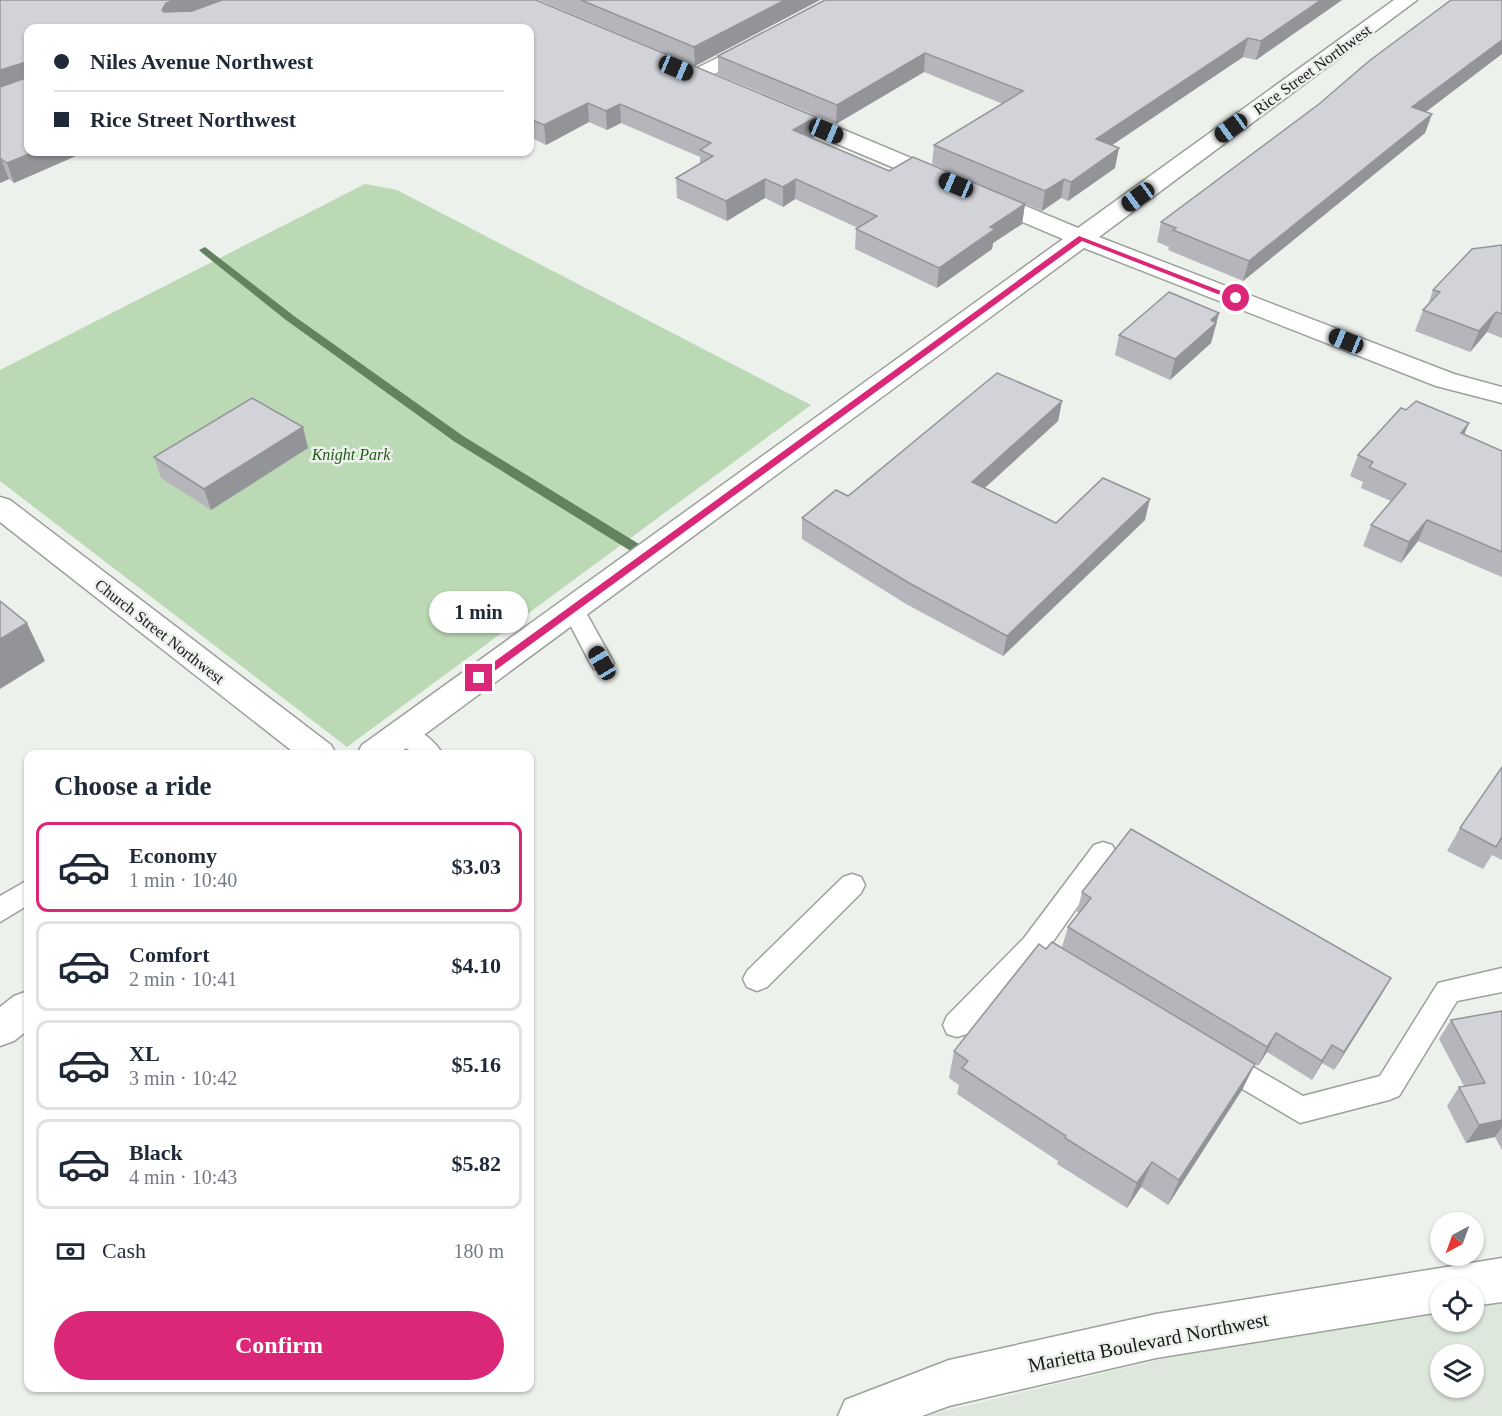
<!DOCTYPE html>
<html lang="en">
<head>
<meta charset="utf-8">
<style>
	body { margin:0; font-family:"Times New Roman",serif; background:#f2f2f3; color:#1f2937; height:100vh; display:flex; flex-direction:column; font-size:22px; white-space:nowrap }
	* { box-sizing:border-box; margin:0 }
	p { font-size:20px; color:#747a83 }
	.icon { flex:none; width:33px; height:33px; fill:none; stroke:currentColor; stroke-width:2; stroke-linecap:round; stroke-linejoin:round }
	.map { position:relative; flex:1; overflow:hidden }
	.side { position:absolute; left:24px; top:750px; width:510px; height:642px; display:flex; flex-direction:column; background:#fff; border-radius:12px; box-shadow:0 2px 4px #0004 }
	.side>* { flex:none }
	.top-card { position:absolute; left:24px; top:24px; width:510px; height:132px; border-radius:12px; box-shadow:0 2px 4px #0004; display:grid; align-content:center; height:132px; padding:0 30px; background:#fff }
	.needle { width:39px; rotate:221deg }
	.buttons { position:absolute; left:1430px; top:1212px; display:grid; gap:12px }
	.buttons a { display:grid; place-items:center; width:54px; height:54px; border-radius:50%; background:#fff; box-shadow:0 2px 4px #0004; font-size:30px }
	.end { position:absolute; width:27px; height:27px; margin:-14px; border:8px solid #db2777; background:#fff; box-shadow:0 0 0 3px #fff }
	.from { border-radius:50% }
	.bubble { position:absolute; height:42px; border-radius:21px; background:#fff; box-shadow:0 2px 4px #0004; font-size:20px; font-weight:700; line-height:42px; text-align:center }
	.car { position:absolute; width:18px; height:36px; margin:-18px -9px; border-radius:8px; box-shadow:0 0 4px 2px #0007; background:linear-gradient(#222 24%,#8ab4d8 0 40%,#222 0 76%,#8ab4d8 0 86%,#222 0) }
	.top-card b { display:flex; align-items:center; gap:21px; height:57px; font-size:22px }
	.top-card b+b { border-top:2px solid #e0e1e3 }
	.top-card i { width:15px; height:15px; background:#1f2937 }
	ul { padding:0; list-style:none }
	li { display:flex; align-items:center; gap:18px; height:90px; margin:0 12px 9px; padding:0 18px; border:3px solid #e0e1e3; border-radius:12px }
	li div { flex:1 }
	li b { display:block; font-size:22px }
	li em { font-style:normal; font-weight:700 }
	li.selected { border-color:#db2777 }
	li>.icon { width:54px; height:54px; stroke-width:1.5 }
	h2 { padding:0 30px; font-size:27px; line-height:72px }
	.pay { display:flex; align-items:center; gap:15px; height:66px; padding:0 30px; font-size:22px }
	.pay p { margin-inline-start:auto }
	.primary-button { display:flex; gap:12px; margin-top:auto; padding:12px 30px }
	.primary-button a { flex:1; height:69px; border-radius:36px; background:#db2777; color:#fff; font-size:24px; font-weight:700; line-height:69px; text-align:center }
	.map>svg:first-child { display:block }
</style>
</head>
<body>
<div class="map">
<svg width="1502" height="1416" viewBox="0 0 1502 1416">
	<rect width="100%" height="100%" fill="#edf1ec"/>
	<path fill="#dde7dc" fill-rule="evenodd" d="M1502,1278v138h-579l517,-123v29h33v-34h-13zM1440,1354h33v34h-33z"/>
	<polygon fill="#bad9b4" points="365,184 397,190 811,405 347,747 0,481 0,370"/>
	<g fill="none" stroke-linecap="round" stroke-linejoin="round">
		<polygon fill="#648260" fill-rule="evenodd" points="205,247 294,316 463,436 652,552 654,555 652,558 642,558 455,442 286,320 201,252 199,250"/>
		<defs>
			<g id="service">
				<polygon points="573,601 581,603 584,609 614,663 610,669 602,671 594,669 590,663 562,609 565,603"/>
				<path d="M404,724c14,4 33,18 38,30 -22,0 -39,0 -50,-21l3,-6z"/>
				<polygon points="1103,842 1112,845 1116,852 1052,943 1074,957 1078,965 1074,973 1064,977 1036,962 967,1034 957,1037 947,1034 943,1025 947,1016 1024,938 1094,845"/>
				<polygon points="852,874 861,877 865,885 861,893 767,987 757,991 747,987 743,979 747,971 843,877"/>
				<polygon points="28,880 28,905 0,922 0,896"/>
				<polygon points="1502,968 1502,992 1457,1001 1399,1096 1389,1100 1300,1123 1212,1071 1208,1062 1212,1053 1222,1049 1303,1096 1380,1076 1438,983"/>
			</g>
			<g id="minor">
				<polygon points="1394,0 1417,0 1099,237 1454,374 1502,387 1502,403 1436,386 1084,248 398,754 357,754 362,745 1063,239 766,114 763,109 766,104 782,104 1078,228"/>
				<polygon points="757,38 764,40 767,44 764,48 703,80 689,80 685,76 689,72"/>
				<polygon points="0,497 10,500 331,745 336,754 296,754 0,522"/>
				<polygon points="28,991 28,1030 14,1041 0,1046 0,1007 14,996"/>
			</g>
			<polygon id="secondary" points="1502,1258 1502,1302 1473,1306 1473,1288 1440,1288 1440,1312 1156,1358 949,1406 922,1416 838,1416 845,1400 949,1360 1156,1314"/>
		</defs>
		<use href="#service" stroke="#9ca09b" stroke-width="3"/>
		<use href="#minor" stroke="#9ca09b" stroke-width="3"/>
		<use href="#secondary" stroke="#9ca09b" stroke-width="3"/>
		<use href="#service" fill="#fff" fill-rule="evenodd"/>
		<use href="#minor" fill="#fff" fill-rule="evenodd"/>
		<use href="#secondary" fill="#fff" fill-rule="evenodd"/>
	</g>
	<g fill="#b5b5bb">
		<polygon points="0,0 536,0 815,136 812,138 889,171 1025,204 1022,224 993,243 992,249 937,288 855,249 856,229 858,228 795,199 783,207 765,198 727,221 677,198 676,178 700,164 700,157 621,123 607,130 589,122 546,145 530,137 530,28 28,28 28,152 85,152 14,183 9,179 0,183"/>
		<polygon points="539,0 820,0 695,66"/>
		<polygon points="825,0 1342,0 1256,60 1243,57 1112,145 1115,168 1068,201 1061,198 1042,211 932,164 934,145 1003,104 924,72 836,124 718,75 718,56"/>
		<polygon points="1319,104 1425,112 1432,114 1425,133 1243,281 1168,250 1169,247 1157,242 1161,222"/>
		<polygon points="1502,245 1502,338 1487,332 1470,352 1415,331 1423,310 1428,305 1433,290"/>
		<polygon points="1219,313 1211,343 1170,380 1115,355 1119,335"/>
		<polygon points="1062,401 1058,421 985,488 1056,523 1145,520 1003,656 906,604 802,539 802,518 848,496"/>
		<polygon points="1406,410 1469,423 1464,434 1502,451 1502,577 1418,541 1401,563 1363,546 1371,525 1391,501 1361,488 1363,482 1350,476 1358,455"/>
		<polygon points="303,427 308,448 211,510 161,478 154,457"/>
		<polygon points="1502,767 1502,860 1492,855 1483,869 1447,851 1460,828"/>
		<polygon points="1082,892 1380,997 1334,1070 1322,1063 1312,1080 1267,1052 1258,1066 1255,1064 1242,1090 1168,1205 1141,1187 1127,1208 1057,1164 1058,1161 957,1094 959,1085 949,1078 954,1051 1230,1049 1062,947 1068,927 1079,913 1077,912"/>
		<polygon points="1502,1011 1502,1150 1495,1137 1466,1143 1447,1106 1459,1087 1464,1086 1439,1039 1451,1020"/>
	</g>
	<g fill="#939498">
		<polygon points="175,0 226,0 171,22 162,10 166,3"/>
		<polygon points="785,0 820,0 695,66 694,47"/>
		<polygon points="1321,0 1342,0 1256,60 1261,41"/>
		<polygon points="1248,38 1243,57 1093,158 1096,139"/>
		<polygon points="1502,40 1502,54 1406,127 1412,107"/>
		<polygon points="925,53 924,72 836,124 837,105"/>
		<polygon points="23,63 28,80 0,91 0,70"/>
		<polygon points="588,103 589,122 546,145 544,125"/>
		<polygon points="620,104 621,123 607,130 606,111"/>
		<polygon points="1432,114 1425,133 1243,281 1249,261"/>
		<polygon points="816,117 815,136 793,150 793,130"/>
		<polygon points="1119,148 1115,168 1068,201 1071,182"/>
		<polygon points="34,152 85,152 14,183 7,163"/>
		<polygon points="1,159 9,179 0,183 0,160"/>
		<polygon points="765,179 765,198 727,221 726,201"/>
		<polygon points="796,179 795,199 783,207 783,187"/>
		<polygon points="1064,179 1061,198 1042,211 1045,191"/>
		<polygon points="1025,204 1022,224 993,243 992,249 937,288 939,268 990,227"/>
		<polygon points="1496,312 1487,332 1470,352 1479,331"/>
		<polygon points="1219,313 1211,343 1170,380 1175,359 1211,320"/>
		<polygon points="1062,401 1058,421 969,502 972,482"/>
		<polygon points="1469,423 1460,444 1461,433"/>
		<polygon points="303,427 308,448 211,510 204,489"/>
		<polygon points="1150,499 1145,520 1003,656 1007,636"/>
		<polygon points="1427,520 1418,541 1401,563 1409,542"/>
		<polygon points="27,623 45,661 0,689 0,639"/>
		<polygon points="1391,978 1380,997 1334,1070 1344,1052"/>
		<polygon points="1276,1033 1267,1052 1258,1066 1267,1047"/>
		<polygon points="1332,1045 1322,1063 1312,1080 1322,1061"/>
		<polygon points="1255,1064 1242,1090 1168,1205 1179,1180"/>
		<polygon points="1502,1120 1502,1127 1495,1137 1466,1143 1479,1125"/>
		<polygon points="1152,1162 1141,1187 1127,1208 1137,1183"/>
	</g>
	<g fill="#d2d3d9" stroke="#939498" stroke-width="1.5">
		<polygon points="0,0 175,0 166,3 162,10 164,12 192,11 222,0 536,0 816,117 793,130 889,171 913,157 1025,204 990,227 995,229 939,268 856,229 877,216 796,179 783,187 765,179 726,201 676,178 713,156 700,150 711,143 620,104 606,111 588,103 544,125 530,119 530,28 28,28 28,152 34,152 7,163 1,159 0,160 0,87 23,79 23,63 0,70"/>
		<polygon points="581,0 785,0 694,47"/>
		<polygon points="825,0 1321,0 1261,41 1248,38 1096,139 1119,148 1071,182 1064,179 1045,191 934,145 1023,91 925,53 837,105 718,56"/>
		<polygon points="1451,0 1502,0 1502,40 1412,107 1432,114 1249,261 1173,230 1176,228 1161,222 1319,104 1369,61"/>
		<polygon points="1502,245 1502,314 1496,312 1479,331 1423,310 1440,292 1433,290 1472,249"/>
		<polygon points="1169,292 1219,313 1211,320 1216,323 1175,359 1119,335"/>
		<polygon points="997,373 1062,401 972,482 1056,523 1103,478 1150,499 1007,636 909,583 802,518 836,490 848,496"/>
		<polygon points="252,398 303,427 204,489 154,457"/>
		<polygon points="1416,401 1469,423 1461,433 1502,451 1502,552 1427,520 1409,542 1371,525 1406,484 1369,467 1373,462 1358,455 1401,408 1406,410"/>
		<polygon points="0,601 27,623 0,639"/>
		<polygon points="1502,767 1502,837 1496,847 1460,828"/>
		<polygon points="1131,829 1391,978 1344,1052 1332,1045 1322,1061 1276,1033 1267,1047 1068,927 1091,898 1082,892"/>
		<polygon points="1052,942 1255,1064 1179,1180 1152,1162 1137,1183 1065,1138 1066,1136 962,1068 968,1061 954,1051 1039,944 1046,949"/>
		<polygon points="1502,1011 1502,1120 1479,1125 1459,1087 1485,1083 1451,1020"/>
	</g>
	<polygon fill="#db2777" points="1079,236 1239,298 1233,300 1082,241 482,680 476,680 476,675"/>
	<g text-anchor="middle" stroke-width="5" stroke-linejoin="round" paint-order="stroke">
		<g font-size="16" fill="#161816" stroke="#edf1ec">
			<text transform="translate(1312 69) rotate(-36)" y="6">Rice Street Northwest</text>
			<text transform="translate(160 631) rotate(38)" y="6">Church Street Northwest</text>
		</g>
		<g font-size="16" font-style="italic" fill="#225917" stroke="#edf1ec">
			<text x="351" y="460">Knight Park</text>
		</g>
		<g font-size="20" fill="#161816" stroke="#edf1ec">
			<text transform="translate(1148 1342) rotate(-11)" y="7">Marietta Boulevard Northwest</text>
		</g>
	</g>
</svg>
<div class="buttons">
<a><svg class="needle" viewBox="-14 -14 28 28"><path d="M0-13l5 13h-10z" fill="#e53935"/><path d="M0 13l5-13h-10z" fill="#747a83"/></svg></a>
<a><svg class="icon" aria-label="locate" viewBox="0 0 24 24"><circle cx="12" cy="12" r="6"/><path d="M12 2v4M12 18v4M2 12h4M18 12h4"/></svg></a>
<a><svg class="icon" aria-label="layers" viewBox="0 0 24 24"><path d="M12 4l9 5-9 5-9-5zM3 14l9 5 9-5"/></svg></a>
</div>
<i class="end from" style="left:1236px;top:298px"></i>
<i class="end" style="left:479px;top:678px"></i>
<div class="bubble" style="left:429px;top:591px;width:99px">1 min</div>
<i class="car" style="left:676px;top:68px;rotate:113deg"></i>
<i class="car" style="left:1231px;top:128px;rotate:234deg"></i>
<i class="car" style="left:826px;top:131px;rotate:113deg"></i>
<i class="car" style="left:956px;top:185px;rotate:293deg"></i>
<i class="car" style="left:1138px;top:197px;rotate:234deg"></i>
<i class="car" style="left:1346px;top:341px;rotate:292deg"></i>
<i class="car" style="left:602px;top:663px;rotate:330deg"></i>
<div class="top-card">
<b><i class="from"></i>Niles Avenue Northwest</b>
<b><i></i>Rice Street Northwest</b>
</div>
<section class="side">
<h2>Choose a ride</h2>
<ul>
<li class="selected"><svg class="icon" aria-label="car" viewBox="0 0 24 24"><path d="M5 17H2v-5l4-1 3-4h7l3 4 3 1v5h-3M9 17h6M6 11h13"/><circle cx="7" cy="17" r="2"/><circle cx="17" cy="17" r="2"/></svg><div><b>Economy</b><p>1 min · 10:40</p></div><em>$3.03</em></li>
<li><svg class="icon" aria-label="car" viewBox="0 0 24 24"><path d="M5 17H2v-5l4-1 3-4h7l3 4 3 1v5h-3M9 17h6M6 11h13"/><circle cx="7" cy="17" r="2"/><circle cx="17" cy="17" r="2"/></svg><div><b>Comfort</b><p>2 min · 10:41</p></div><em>$4.10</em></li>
<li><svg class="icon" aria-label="car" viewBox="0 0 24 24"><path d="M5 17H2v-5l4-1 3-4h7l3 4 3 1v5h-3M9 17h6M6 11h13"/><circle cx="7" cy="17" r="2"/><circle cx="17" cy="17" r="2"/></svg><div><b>XL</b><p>3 min · 10:42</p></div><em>$5.16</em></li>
<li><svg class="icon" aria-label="car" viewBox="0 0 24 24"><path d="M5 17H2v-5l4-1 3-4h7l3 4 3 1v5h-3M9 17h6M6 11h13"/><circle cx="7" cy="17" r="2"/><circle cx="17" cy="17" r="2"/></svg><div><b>Black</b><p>4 min · 10:43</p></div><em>$5.82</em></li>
</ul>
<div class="pay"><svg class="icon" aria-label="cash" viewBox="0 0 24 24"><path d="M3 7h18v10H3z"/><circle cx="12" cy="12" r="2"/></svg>Cash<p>180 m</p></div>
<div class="primary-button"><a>Confirm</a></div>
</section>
</div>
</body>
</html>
